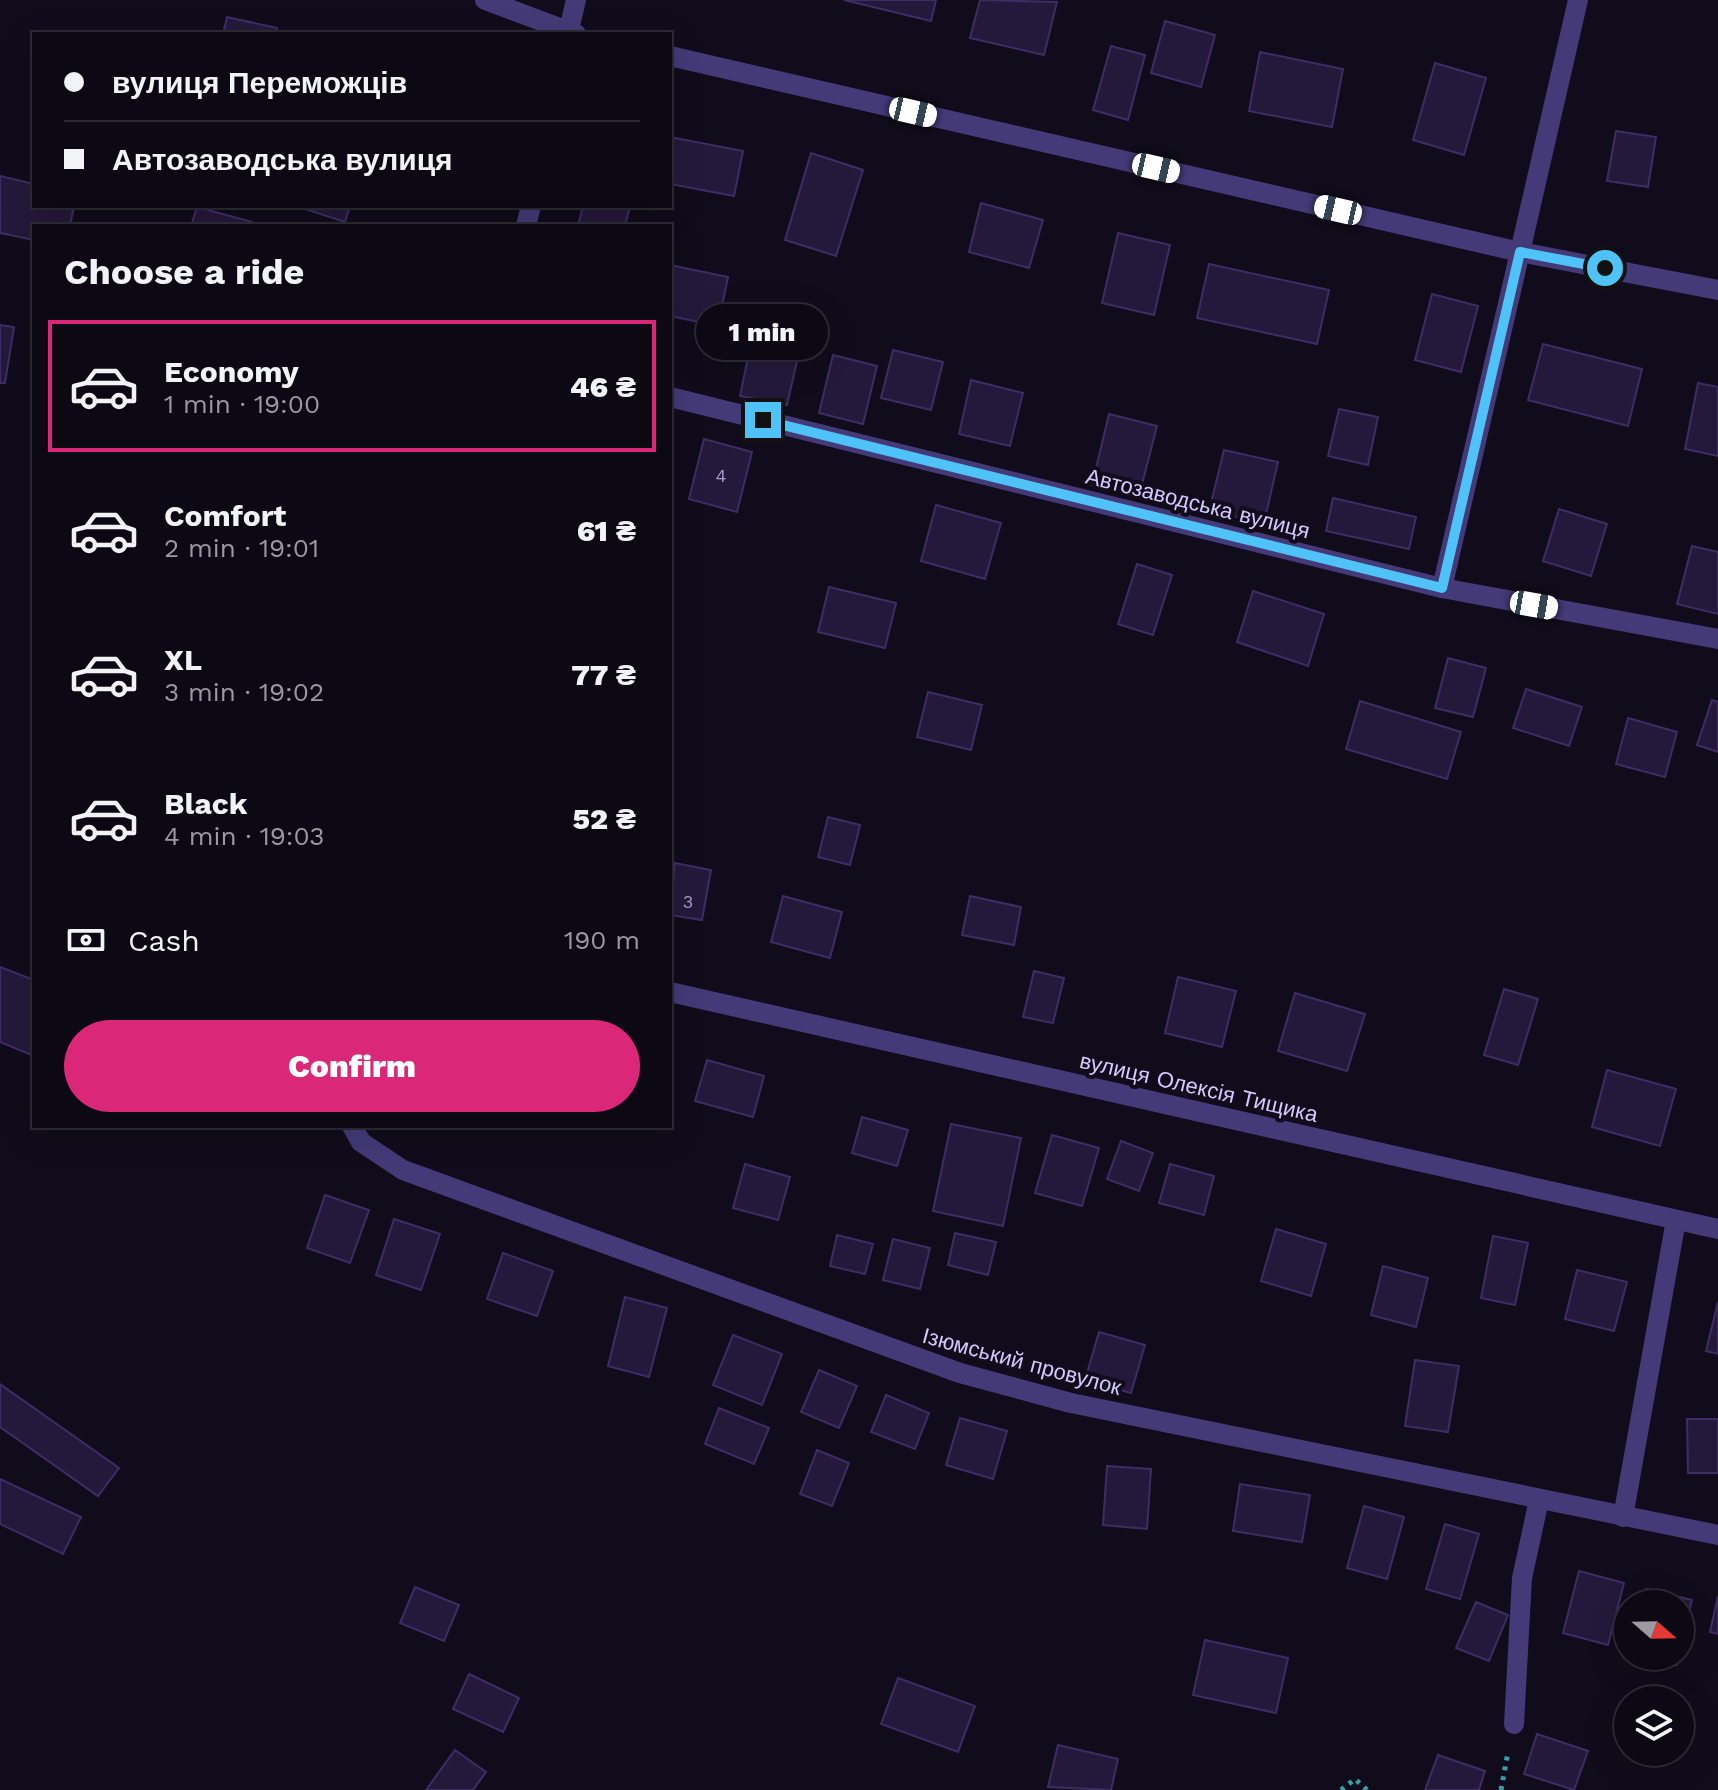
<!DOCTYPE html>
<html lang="en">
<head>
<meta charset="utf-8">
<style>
	body { margin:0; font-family:"Work Sans",sans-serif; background:#15121d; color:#f1f3f6; height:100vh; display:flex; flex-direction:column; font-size:30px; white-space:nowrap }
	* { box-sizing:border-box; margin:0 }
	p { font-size:26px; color:#9a9aa0 }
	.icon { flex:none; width:44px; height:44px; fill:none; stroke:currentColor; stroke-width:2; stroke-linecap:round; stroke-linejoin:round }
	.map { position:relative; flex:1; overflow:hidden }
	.sheet { position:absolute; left:32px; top:224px; width:640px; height:904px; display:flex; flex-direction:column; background:#0c0914; border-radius:0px; box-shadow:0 8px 32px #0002,0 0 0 2px #2c2a34 }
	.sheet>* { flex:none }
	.hud { position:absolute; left:32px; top:32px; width:640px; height:176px; border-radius:0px; box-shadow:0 8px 32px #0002,0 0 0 2px #2c2a34; display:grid; align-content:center; height:176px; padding:0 32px; background:#0c0914 }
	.needle { width:52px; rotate:110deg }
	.buttons { position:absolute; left:1614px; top:1590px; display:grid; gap:16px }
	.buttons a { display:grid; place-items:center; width:80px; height:80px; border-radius:50%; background:#0c0914; box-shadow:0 8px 32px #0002,0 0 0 2px #2c2a34; font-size:40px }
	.end { position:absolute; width:36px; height:36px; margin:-18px; border:10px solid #4fc3f7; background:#111; box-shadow:0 0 0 4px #111 }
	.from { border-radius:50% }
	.bubble { position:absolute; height:56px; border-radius:28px; background:#0c0914; box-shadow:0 8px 32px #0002,0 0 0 2px #2c2a34; font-size:26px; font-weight:800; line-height:56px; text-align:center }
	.car { position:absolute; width:24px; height:48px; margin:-24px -12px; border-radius:10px; box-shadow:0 0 6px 2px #0007; background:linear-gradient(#fff 24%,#345 0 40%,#fff 0 76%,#345 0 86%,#fff 0) }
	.hud b { display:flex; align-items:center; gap:28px; height:76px; font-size:30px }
	.hud b+b { border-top:2px solid #2c2a34 }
	.hud i { width:20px; height:20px; background:#f1f3f6 }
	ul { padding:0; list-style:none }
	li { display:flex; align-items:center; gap:24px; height:132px; margin:0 16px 12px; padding:0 16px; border:4px solid transparent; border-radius:0px }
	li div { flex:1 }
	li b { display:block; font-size:30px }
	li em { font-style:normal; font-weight:800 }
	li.on { border-color:#db2777 }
	li>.icon { width:72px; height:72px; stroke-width:1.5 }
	h2 { padding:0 32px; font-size:36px; line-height:96px }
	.pay { display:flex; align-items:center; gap:20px; height:88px; padding:0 32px; font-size:30px }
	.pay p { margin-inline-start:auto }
	.primary-button { display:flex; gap:16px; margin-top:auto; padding:16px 32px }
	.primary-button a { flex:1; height:92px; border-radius:48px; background:#db2777; color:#fff; font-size:32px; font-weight:800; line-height:92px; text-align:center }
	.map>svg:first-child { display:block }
</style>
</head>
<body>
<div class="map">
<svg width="1718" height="1790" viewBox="0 0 1718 1790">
	<rect width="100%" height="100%" fill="#100c1b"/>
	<g fill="#24193a" stroke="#3e2d65" stroke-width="2">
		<polygon points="844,0 936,0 931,21"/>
		<polygon points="980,0 1057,2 1044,55 970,38"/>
		<polygon points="227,17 277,28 276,34 223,34"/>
		<polygon points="1165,21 1215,35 1201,87 1151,73"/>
		<polygon points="1111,46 1145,55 1128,120 1093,110"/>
		<polygon points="1260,52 1343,69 1332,127 1249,111"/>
		<polygon points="1435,63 1486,78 1464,155 1413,140"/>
		<polygon points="1616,131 1656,137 1648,187 1607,181"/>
		<polygon points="670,137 743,151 734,196 670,184"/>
		<polygon points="811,153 863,170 836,256 785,240"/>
		<polygon points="0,176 34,184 34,206 74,206 70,226 34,226 34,240 0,233"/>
		<polygon points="981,203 1043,220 1029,268 969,252"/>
		<polygon points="296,206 350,206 345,222"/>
		<polygon points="583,206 630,206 625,226 578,226"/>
		<polygon points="197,207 252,222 251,226 191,226"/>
		<polygon points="1118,233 1170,245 1154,315 1102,303"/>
		<polygon points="1209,264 1329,290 1317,344 1197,318"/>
		<polygon points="670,265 728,277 718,326 670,316"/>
		<polygon points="1432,294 1478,306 1461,372 1415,360"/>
		<polygon points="0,325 14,327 5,383 0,383"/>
		<polygon points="754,329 802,339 787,405 740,396"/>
		<polygon points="1543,344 1642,369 1628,426 1528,400"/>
		<polygon points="893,350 943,362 931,410 881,398"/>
		<polygon points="833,355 877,366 863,424 819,413"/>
		<polygon points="971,380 1023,393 1010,446 959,434"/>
		<polygon points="1698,383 1718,387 1718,456 1685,449"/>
		<polygon points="1339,409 1378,417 1368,465 1328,456"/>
		<polygon points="1109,414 1157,426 1139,496 1092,485"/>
		<polygon points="704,439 752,452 737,512 689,499"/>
		<polygon points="1224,450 1278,462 1264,523 1209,511"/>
		<polygon points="1333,498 1416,517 1409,549 1326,531"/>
		<polygon points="936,505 1001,523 985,579 921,561"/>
		<polygon points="1559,509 1607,524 1591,576 1543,561"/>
		<polygon points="1692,546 1718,552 1718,614 1677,604"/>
		<polygon points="1137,564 1172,575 1153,635 1118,624"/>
		<polygon points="829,587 896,603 885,648 818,632"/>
		<polygon points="1253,591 1324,614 1308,666 1237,642"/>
		<polygon points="1448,658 1486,668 1473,717 1435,708"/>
		<polygon points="1526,689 1582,707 1569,746 1513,728"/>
		<polygon points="928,692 982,705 971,750 917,737"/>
		<polygon points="1712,700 1718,702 1718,752 1697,745"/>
		<polygon points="1360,701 1461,732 1447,779 1346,749"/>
		<polygon points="1628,718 1677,732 1665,777 1616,764"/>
		<polygon points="828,817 860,825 850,865 818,857"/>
		<polygon points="675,863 711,870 702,920 670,915"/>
		<polygon points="783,896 842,912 830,958 771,942"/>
		<polygon points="970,896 1021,907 1014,945 962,935"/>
		<polygon points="0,967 34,980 34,1056 0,1042"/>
		<polygon points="1034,971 1064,978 1053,1023 1023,1017"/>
		<polygon points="1178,977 1236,991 1222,1047 1165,1033"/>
		<polygon points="1504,989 1538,999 1518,1065 1484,1055"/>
		<polygon points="1295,993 1365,1014 1347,1071 1278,1051"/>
		<polygon points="707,1060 764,1076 753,1117 695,1101"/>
		<polygon points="1607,1070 1676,1089 1660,1146 1592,1127"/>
		<polygon points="862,1117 908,1130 897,1166 852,1153"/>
		<polygon points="951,1124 1021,1138 1003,1226 933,1211"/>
		<polygon points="1052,1135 1099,1148 1082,1206 1035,1193"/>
		<polygon points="1121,1141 1153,1153 1139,1191 1107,1179"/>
		<polygon points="745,1164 790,1177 778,1220 733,1208"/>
		<polygon points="1170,1164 1214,1176 1204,1215 1159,1203"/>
		<polygon points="325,1195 369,1210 350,1263 307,1248"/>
		<polygon points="394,1219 440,1234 421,1290 376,1275"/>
		<polygon points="1276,1229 1326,1244 1311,1296 1261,1281"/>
		<polygon points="955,1233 996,1242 988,1275 948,1265"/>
		<polygon points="837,1235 873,1244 865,1274 830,1266"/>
		<polygon points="1493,1236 1528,1243 1515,1305 1481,1298"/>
		<polygon points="893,1239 930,1248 920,1289 883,1280"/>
		<polygon points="503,1253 553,1271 537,1316 487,1299"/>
		<polygon points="1383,1266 1428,1278 1416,1327 1371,1315"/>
		<polygon points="1577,1270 1627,1282 1614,1331 1565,1319"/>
		<polygon points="625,1297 667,1308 649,1377 608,1366"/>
		<polygon points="1718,1302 1718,1354 1706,1351"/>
		<polygon points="1099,1332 1145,1345 1131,1393 1085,1380"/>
		<polygon points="733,1335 782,1354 762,1405 713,1385"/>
		<polygon points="1415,1360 1459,1366 1448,1432 1405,1426"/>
		<polygon points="819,1370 857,1386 839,1428 801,1412"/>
		<polygon points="0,1384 119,1468 98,1496 0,1427"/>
		<polygon points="886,1395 929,1413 915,1449 871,1432"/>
		<polygon points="719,1408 769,1428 754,1464 705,1444"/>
		<polygon points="960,1418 1007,1431 993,1479 946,1465"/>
		<polygon points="1687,1419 1718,1419 1718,1473 1688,1473"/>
		<polygon points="817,1450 849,1463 832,1506 800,1494"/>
		<polygon points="1107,1466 1151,1469 1147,1529 1103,1525"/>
		<polygon points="0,1479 81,1517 63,1554 0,1524"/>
		<polygon points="1240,1484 1310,1495 1302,1542 1233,1531"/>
		<polygon points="1364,1506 1404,1517 1387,1579 1347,1568"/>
		<polygon points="1445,1524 1479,1534 1460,1599 1426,1589"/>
		<polygon points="1579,1571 1624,1583 1608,1645 1563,1633"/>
		<polygon points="415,1587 459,1605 444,1641 400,1623"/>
		<polygon points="1646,1589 1692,1600 1680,1651 1680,1604 1642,1604"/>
		<polygon points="1718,1596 1718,1634 1710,1632"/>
		<polygon points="1476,1602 1508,1615 1489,1661 1456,1648"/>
		<polygon points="1205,1640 1288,1658 1276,1713 1193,1695"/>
		<polygon points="1640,1656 1679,1656 1677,1665"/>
		<polygon points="469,1674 519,1698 503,1732 453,1709"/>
		<polygon points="898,1678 975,1706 958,1752 881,1724"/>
		<polygon points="1537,1734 1588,1751 1574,1790 1524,1774"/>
		<polygon points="1058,1745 1118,1759 1111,1790 1048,1787"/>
		<polygon points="455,1750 486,1772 473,1790 426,1790"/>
		<polygon points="1438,1755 1485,1771 1479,1790 1425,1790"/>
	</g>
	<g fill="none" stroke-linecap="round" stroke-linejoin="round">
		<g stroke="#349fa5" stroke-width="5" stroke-dasharray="4 6" stroke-linecap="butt">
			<polyline points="1341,1790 1355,1779 1367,1790"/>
			<polyline points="1501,1790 1508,1752"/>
		</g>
		<g stroke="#433a77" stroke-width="20">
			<polyline points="1442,588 1520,252"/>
			<polyline points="1623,1517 1676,1220"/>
			<polyline points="1514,1724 1522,1578 1539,1500"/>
		</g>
		<g stroke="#433a77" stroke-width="20">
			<polyline points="485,0 576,34"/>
			<polyline points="568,34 576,0"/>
			<polyline points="670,56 1520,252 1718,290"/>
			<polyline points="526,226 531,206"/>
			<polyline points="1520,252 1578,0"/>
			<polyline points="670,397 1442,588 1718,639"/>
			<polyline points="670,992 1718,1229"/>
			<polyline points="352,1126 361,1142 403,1170 960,1373 1071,1403 1718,1535"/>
		</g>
	</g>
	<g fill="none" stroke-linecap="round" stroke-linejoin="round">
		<polyline stroke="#4fc3f7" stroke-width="10" points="763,420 1442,588 1520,252 1605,268"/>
	</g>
	<g text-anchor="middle" stroke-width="8" stroke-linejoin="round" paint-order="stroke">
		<g font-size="18" fill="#a89dcc">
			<text x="721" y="482">4</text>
			<text x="688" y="908">3</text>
		</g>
		<g font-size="22" fill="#d4c9fc" stroke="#100c1b">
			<text transform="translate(1198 503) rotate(14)" y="8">Автозаводська вулиця</text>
			<text transform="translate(1199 1087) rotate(13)" y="8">вулиця Олексія Тищика</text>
			<text transform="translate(1022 1361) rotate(15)" y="8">Ізюмський провулок</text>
		</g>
	</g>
</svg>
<div class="buttons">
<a><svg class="needle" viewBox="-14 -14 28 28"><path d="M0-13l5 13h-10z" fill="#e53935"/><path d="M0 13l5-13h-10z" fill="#9a9aa0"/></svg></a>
<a><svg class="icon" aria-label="layers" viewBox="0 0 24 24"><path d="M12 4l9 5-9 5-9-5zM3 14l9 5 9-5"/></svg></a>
</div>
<i class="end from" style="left:1605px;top:268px"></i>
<i class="end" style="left:763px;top:420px"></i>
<div class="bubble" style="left:696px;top:304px;width:132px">1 min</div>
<i class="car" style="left:913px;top:112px;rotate:103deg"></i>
<i class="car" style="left:1156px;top:168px;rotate:103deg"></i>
<i class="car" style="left:1338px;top:210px;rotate:283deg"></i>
<i class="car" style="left:1534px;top:605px;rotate:100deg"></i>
<div class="hud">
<b><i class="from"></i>вулиця Переможців</b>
<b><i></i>Автозаводська вулиця</b>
</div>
<section class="sheet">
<h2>Choose a ride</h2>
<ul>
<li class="on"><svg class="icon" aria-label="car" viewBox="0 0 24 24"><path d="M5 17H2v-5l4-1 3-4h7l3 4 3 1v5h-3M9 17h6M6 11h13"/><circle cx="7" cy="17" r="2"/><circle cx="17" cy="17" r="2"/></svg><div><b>Economy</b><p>1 min · 19:00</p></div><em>46 ₴</em></li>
<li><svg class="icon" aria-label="car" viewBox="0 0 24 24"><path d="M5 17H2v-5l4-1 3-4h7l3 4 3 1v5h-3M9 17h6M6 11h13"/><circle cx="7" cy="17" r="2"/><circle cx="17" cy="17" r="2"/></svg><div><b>Comfort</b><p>2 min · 19:01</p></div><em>61 ₴</em></li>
<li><svg class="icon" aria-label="car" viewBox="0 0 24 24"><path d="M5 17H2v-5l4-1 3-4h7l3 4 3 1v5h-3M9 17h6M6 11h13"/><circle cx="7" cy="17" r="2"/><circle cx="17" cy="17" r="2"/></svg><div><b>XL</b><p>3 min · 19:02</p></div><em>77 ₴</em></li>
<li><svg class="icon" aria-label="car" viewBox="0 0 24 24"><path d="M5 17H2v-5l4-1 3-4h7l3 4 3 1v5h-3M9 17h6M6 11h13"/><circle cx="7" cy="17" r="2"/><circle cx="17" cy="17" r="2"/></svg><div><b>Black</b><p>4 min · 19:03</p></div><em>52 ₴</em></li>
</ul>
<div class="pay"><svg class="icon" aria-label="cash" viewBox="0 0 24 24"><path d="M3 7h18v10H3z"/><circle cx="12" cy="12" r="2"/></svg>Cash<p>190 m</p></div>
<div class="primary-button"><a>Confirm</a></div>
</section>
</div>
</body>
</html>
